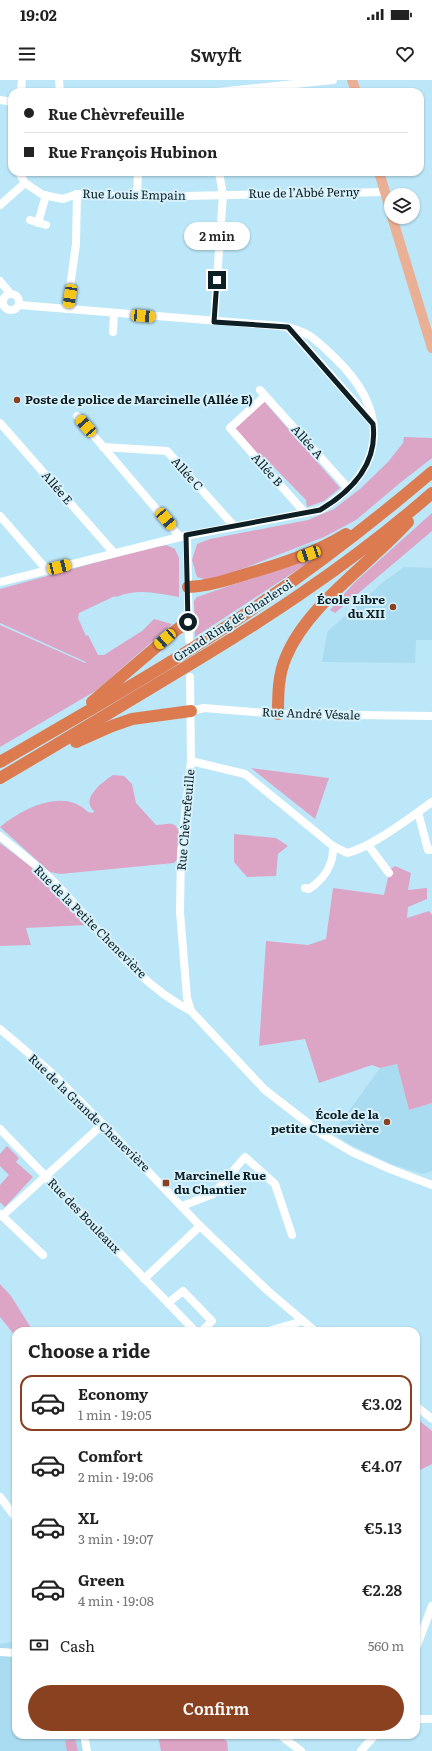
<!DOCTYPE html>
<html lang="en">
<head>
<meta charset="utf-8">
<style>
	body { margin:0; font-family:Literata,serif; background:#f2f2f2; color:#222; height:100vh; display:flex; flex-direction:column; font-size:15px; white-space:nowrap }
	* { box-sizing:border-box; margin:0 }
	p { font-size:13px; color:#767676 }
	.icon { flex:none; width:22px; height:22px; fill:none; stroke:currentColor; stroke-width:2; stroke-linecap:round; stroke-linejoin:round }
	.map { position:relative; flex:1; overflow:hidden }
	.side { position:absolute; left:12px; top:1247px; width:408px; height:412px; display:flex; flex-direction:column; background:#fff; border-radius:12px; box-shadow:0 1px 3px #0004 }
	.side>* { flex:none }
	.hud { position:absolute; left:8px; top:8px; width:416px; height:88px; border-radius:12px; box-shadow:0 1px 3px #0004; display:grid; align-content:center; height:88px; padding:0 16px; background:#fff }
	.tools { position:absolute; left:384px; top:108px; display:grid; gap:8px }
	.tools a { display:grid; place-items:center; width:36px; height:36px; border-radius:50%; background:#fff; box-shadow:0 1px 3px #0004; font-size:20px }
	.end { position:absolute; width:18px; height:18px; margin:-9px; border:5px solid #0d1e24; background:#fff; box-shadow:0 0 0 2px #fff }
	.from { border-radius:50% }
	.bubble { position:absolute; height:28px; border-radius:14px; background:#fff; box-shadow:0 1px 3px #0004; font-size:13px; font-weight:600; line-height:28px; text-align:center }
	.car { position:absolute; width:12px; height:24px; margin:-12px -6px; border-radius:5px; box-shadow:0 0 3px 1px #0007; background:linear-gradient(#f5c518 24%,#345 0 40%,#f5c518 0 76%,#345 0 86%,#f5c518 0) }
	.hud b { display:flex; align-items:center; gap:14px; height:38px; font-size:15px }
	.hud b+b { border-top:1px solid #e0e0e0 }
	.hud i { width:10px; height:10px; background:#222 }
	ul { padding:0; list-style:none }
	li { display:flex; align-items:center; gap:12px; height:56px; margin:0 8px 6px; padding:0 8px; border:2px solid transparent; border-radius:12px }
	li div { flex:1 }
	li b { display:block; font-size:15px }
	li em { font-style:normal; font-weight:600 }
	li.selected { border-color:#894120 }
	li>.icon { width:36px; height:36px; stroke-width:1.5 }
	h2 { padding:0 16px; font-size:18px; line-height:48px }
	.pay { display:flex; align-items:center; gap:10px; height:44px; padding:0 16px; font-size:15px }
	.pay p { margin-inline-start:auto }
	.cta { display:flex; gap:8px; margin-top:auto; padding:8px 16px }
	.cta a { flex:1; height:46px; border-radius:24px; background:#894120; color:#fff; font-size:16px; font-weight:600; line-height:46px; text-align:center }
	.status { display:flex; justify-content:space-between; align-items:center; height:28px; padding:0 20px; background:#fff; direction:ltr }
	.status svg { height:11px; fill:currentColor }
	header { display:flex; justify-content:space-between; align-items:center; height:52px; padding:0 16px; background:#fff; font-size:18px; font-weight:600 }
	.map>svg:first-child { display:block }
</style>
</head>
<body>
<div class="status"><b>19:02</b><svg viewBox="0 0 49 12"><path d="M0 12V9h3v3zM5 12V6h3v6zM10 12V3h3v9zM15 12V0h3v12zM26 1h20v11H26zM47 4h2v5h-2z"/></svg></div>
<header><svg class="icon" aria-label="menu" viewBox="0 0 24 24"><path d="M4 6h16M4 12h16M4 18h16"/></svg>Swyft<svg class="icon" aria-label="heart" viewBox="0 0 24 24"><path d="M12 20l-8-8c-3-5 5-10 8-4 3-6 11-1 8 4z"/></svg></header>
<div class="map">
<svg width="432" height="1671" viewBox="0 0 432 1671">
	<rect width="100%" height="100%" fill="#bce7f8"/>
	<g fill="#a9dcf1">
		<polygon points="404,487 432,488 432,560 416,560 415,583 322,582 327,552 382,503"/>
		<polygon points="397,984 409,1030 432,1023 432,1091 423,1094 391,1084 347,1063 333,1053 380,988"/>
		<polygon points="16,1561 16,1655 85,1655 88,1671 0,1671 0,1564"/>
	</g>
	<g fill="#dda5c5">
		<polygon points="262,319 340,408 324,421 307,427 306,420 270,383 262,380 234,349"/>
		<polygon points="404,357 432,358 432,378 400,403 356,440 324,457 211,501 197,497 192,480 197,464 210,459 308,440 334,429 360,409 388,382 403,363"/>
		<polygon points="432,433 432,451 335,533 330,530 354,503"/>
		<path d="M166,465l9,4 4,9v39c-22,-4 -42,-9 -63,0l-1,-1 -36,17 -1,5 8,18 2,-1 10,20h6l38,-24 12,-12 18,5 -75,66 -97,57v-122l85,38 1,-1 -86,-39v-34l148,-41z"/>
		<polygon points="320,475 195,557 194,521 197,517"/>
		<polygon points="251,688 329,698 315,739"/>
		<path d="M113,695l11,1 8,8 4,19 20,22c5,0 11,-2 16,-1 12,3 6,27 5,36l-3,3 -114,11 -10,-2 -50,-45c22,-18 63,-40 88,-15l5,1 1,-2c-14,-12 8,-29 19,-36z"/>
		<polygon points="234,754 276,758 288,766 278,774 276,796 247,797 234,782"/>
		<polygon points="0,763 43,796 87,845 26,848 31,865 0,866"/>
		<polygon points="395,786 411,793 408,810 427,808 427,819 408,827 407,838 429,831 432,835 432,1023 409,1030 397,984 380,988 372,985 319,1003 305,959 259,966 266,861 308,865 326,859 333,808 384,815 390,789"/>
		<polygon points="7,1066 19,1078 16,1082 33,1097 5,1127 0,1122 0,1105 9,1095 0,1086 0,1074"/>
		<polygon points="0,1204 11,1216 33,1251 16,1251 16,1257 0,1237"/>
		<polygon points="416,1338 432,1351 432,1384 416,1392"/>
		<polygon points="158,1655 217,1655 227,1661 228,1671 161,1671"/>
		<polygon points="75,1659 78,1671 67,1671 65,1661"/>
	</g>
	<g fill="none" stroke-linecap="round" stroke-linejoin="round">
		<g stroke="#fff" stroke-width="8">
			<polyline points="59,0 60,12"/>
			<polyline points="21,12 22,0"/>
			<polyline points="218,12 333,0"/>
			<polyline points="0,20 12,22"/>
			<polyline points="19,92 25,103 43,115 63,119 77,114 137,117 385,112"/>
			<polyline points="137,117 138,92"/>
			<polyline points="0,125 25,103"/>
			<polyline points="30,140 46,145"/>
			<polyline points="38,143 46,115"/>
			<polyline points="0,201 10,213"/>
			<circle cx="11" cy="222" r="8"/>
			<polyline points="67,229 76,164 77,114"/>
			<polyline points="214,241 223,115 219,92"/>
			<polyline points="288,247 373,343"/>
			<polyline points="113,252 114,233"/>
			<polyline points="260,310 348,408"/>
			<polyline points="265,316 230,348 305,433"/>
			<polyline points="77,336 180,457"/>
			<polyline points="0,343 114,473"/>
			<polyline points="103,367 167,371 234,446"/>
			<polyline points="0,436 47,490"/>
			<polyline points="187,455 189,560"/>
			<path d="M0,502l180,-45 140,-27c68,-41 70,-99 15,-152 -20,-19 -26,-27 -54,-32l-262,-21"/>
			<polyline points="190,597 191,681 181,773 180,832 187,918 191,931"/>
			<polyline points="191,631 204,628 278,634 432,636"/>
			<path d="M191,681l54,13 88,72 14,7c25,-6 62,-35 85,-51"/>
			<polyline points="418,732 428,770 432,770"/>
			<path d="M0,756c18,15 37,29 54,46 44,44 80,100 137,129l74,79 57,44 30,18 38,17 42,16"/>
			<polyline points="368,765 389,793"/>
			<path d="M305,808l4,1c15,-10 25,-25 24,-43"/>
			<polyline points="0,949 52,993 103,1044 200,1146 268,1211 315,1251"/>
			<polyline points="0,1049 195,1251"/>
			<polyline points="182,1126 213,1114 245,1077 275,1104 292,1155"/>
			<polyline points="0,1134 43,1175"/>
			<polyline points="2,1136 103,1044"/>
			<polyline points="144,1199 200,1146"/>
			<polyline points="168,1223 183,1211 212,1241 202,1251"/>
			<polyline points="268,1251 303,1241"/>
			<polyline points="416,1326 432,1339"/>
			<polyline points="0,1417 16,1438"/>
			<polyline points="416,1568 432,1526"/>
			<polyline points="0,1572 16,1573"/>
			<polyline points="416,1639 432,1639"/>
			<polyline points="84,1655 87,1671"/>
			<polyline points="280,1655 301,1671"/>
			<polyline points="361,1671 375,1655"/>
		</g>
		<g stroke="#eab096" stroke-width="10">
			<polyline points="352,0 356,12"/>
			<polyline points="379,92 391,132"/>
			<polyline points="392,137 432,268"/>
		</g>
		<g stroke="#dc7b50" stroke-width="12">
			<path d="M188,507c21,-1 39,-7 58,-13 35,-10 69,-21 100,-40"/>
			<polyline points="92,622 176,550 188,542"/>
			<path d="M278,634c0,-19 0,-39 8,-57 21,-52 85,-94 122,-135"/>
			<polyline points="76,662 112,646 132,639 191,631"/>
			<path d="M0,682c74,-43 149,-85 221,-132 74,-48 144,-101 211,-158"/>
			<path d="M0,698c53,-31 106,-63 159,-95 95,-56 190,-117 273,-190"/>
		</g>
	</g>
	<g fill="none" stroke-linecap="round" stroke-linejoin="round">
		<path stroke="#0d1e24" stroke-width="5" d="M188,542l-2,-87 134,-25c32,-19 58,-47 53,-86l-85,-97 -74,-5 3,-42"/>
	</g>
	<g fill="#894120" stroke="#d7f1fb" stroke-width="1.5">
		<circle cx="17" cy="320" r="4"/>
		<circle cx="393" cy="527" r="4"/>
		<circle cx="387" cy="1042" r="4"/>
		<rect x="162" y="1099" width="8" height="8" rx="2"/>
	</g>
	<g text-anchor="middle" stroke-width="4" stroke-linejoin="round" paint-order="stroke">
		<g font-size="12" fill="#0d1e24" stroke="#d7f1fb">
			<text transform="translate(304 113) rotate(-1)" y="4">Rue de l’Abbé Perny</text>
			<text transform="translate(134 115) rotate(1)" y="4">Rue Louis Empain</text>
			<text transform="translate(307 362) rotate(48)" y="4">Allée A</text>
			<text transform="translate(267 390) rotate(48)" y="4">Allée B</text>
			<text transform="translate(187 394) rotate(48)" y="4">Allée C</text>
			<text transform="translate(57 408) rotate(49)" y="4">Allée E</text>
			<text transform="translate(233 541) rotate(-33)" y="4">Grand Ring de Charleroi</text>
			<text transform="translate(311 634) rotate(2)" y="4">Rue André Vésale</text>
			<text transform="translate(186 740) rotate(-85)" y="4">Rue Chèvrefeuille</text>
			<text transform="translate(90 842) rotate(45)" y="4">Rue de la Petite Chenevière</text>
			<text transform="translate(89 1033) rotate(44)" y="4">Rue de la Grande Chenevière</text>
			<text transform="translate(84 1136) rotate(46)" y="4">Rue des Bouleaux</text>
		</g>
		<g font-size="12" font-weight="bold" fill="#0d1e24" stroke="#d7f1fb" text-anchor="start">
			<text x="25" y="324">Poste de police de Marcinelle (Allée E)</text>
			<text x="385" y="524" text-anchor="end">École Libre<tspan x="385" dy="14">du XII</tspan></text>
			<text x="379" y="1039" text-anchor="end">École de la<tspan x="379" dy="14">petite Chenevière</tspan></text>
			<text x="174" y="1100">Marcinelle Rue<tspan x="174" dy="14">du Chantier</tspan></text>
		</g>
	</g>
</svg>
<div class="tools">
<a><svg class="icon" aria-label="layers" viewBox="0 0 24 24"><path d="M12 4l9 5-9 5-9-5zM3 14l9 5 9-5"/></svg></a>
</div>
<i class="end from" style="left:188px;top:542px"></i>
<i class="end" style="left:217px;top:200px"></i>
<div class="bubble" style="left:184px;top:142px;width:66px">2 min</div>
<i class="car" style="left:70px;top:216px;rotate:189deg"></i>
<i class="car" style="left:143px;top:236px;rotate:95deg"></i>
<i class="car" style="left:86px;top:346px;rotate:319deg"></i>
<i class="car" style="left:166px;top:439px;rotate:140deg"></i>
<i class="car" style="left:309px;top:474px;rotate:251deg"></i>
<i class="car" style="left:59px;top:487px;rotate:76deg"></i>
<i class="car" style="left:165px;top:559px;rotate:229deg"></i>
<div class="hud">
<b><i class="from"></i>Rue Chèvrefeuille</b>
<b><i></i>Rue François Hubinon</b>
</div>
<section class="side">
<h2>Choose a ride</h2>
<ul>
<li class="selected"><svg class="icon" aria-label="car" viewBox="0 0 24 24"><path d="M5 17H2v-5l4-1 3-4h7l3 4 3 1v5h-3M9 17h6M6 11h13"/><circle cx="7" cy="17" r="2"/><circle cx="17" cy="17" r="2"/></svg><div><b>Economy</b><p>1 min · 19:05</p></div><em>€3.02</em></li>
<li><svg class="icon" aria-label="car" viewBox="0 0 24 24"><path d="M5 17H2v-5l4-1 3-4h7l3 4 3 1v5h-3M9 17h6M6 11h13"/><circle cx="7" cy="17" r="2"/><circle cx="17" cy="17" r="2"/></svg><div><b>Comfort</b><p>2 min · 19:06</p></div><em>€4.07</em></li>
<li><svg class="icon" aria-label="car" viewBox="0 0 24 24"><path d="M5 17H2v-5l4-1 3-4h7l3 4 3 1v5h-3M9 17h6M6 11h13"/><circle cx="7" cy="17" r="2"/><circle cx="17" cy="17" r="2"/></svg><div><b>XL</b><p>3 min · 19:07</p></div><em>€5.13</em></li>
<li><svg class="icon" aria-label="car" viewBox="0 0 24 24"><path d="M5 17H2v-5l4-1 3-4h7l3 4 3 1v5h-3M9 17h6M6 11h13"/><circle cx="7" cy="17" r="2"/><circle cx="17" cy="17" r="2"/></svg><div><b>Green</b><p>4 min · 19:08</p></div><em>€2.28</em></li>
</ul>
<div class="pay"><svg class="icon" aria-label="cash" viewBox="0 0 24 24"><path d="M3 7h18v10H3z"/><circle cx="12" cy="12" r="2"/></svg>Cash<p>560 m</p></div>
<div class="cta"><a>Confirm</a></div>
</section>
</div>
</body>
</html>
